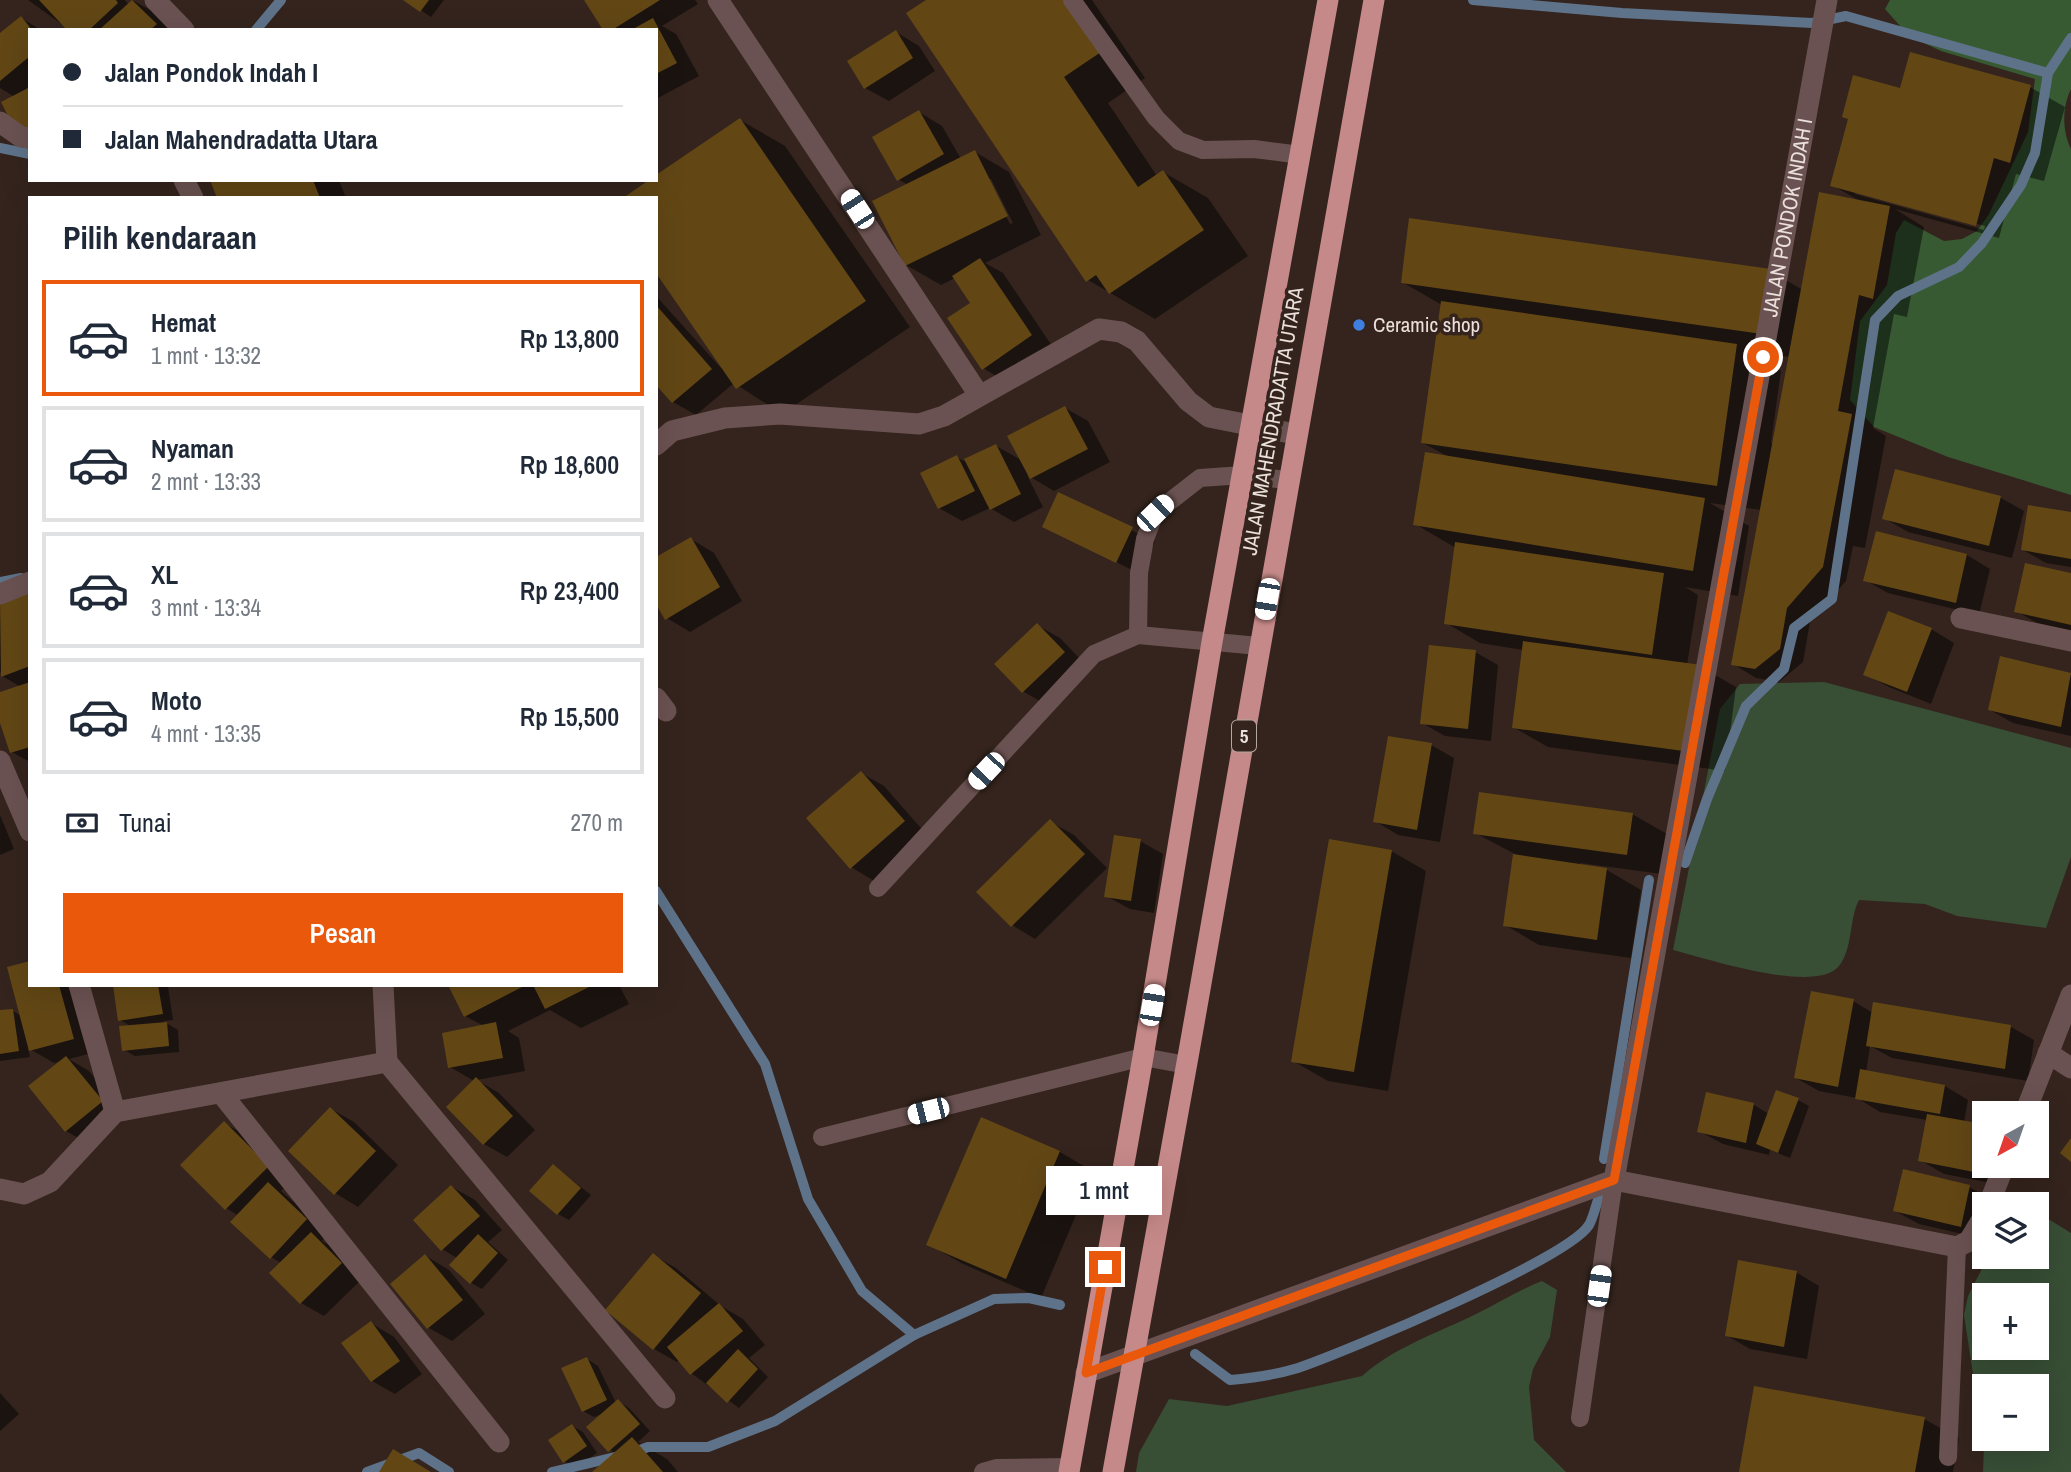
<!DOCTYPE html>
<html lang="id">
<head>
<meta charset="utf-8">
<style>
	body { margin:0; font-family:"Archivo Narrow",sans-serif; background:#f2f2f3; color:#1f2937; height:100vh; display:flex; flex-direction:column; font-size:26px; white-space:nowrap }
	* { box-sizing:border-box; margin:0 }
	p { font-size:23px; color:#747a83 }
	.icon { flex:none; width:38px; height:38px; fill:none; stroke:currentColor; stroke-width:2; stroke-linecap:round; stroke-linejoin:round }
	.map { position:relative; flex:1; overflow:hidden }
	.sheet { position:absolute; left:28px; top:196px; width:630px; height:791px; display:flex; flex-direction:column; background:#fff; border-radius:0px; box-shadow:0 7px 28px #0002 }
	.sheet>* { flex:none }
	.banner { position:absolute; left:28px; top:28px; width:630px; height:154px; border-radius:0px; box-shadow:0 7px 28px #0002; display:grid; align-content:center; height:154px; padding:0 35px; background:#fff }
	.needle { width:46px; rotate:220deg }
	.buttons { position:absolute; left:1972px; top:1101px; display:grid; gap:14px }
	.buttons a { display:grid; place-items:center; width:77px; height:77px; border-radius:0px; background:#fff; box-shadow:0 7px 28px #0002; font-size:35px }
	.end { position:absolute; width:32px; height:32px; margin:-16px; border:9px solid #ea580c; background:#fff; box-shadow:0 0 0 4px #fff }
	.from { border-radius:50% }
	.bubble { position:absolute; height:49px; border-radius:0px; background:#fff; box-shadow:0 7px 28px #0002; font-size:23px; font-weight:600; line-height:49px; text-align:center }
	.car { position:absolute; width:21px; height:42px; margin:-21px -10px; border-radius:9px; box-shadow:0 0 5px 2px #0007; background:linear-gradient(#fff 24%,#345 0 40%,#fff 0 76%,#345 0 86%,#fff 0) }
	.banner b { display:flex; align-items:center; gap:24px; height:66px; font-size:26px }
	.banner b+b { border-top:2px solid #e0e1e3 }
	.banner i { width:18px; height:18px; background:#1f2937 }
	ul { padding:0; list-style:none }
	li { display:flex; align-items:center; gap:21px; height:116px; margin:0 14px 10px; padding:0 21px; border:4px solid #e0e1e3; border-radius:0px }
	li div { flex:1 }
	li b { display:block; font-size:26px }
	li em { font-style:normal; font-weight:600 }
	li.current { border-color:#ea580c }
	li>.icon { width:63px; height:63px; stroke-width:1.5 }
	h2 { padding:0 35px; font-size:32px; line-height:84px }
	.pay { display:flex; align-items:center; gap:18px; height:77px; padding:0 35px; font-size:26px }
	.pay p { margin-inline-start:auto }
	.primary-button { display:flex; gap:14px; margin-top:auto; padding:14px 35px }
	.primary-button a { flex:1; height:80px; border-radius:0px; background:#ea580c; color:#fff; font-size:28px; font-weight:600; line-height:80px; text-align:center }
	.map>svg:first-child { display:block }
</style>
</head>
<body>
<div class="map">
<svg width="2071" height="1472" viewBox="0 0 2071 1472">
	<rect width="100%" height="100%" fill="#34241d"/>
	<g fill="#384e35" fill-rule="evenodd">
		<path d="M1824,682l247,66v109l-25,71 -89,-12 -32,-12 -66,-4c-10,19 -6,48 -20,66 -23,29 -134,-8 -166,-16l47,-241 20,-25z"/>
		<path d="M2037,1219l13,1 21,13v239h-88l1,-27 -20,-130 4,-19 20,-39 49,-1zM1984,1295h53v53h-53zM1984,1386h53v52h-53z"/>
		<path d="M1542,1281l15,9 -7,47 -17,32 -4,18 5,53 32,32h-430l3,-19 30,-54 58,7 135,-30c34,-30 76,-43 116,-63 22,-11 41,-23 64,-32z"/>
	</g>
	<path fill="#375a33" d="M1890,0h181v89c-9,18 -9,42 0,60v346l-123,-38 -74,-30 -24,-27 10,-79 27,-36 9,-52 8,-13 40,21 18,-2 15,-8 12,-17 39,-82 7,-53 -94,-28 -32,-15 -24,-27z"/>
	<g fill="#0007" fill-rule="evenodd">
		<polygon points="28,0 125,0 129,5 134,1 157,14 171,30 70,30"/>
		<polygon points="406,0 444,0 431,17"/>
		<polygon points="586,0 695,0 698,4 662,26 676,34 699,76 656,99 656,30 605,30"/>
		<polygon points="929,0 1092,0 1145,78 1108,103 1157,176 1163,172 1208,198 1248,256 1155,319 1088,280"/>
		<polygon points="21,18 41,30 30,30 30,139 15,97 0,88 0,35"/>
		<polygon points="896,32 919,46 935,71 889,101 865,88"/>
		<path d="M2030,87l35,20 -21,74 -28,-7 -17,64 -104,-29 29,18 -17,90 -13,-3 -21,114 13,8 -21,112 -12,-2 -7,35 -36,41 -7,40 -24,20 -23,-4 -23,-14 29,-154 -52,-7 39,23 -11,70 -53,-9 13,8 -11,70 14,2 35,20 -11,84 -177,-24 -35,-20 10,-77 -43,-7 -34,-20 10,-75 -41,-24 34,-67 -26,-14 19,-138 -40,-23 368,-11 33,19 57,-89 -28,-16 69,-95zM1855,191l130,35 -1,4 -129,-36zM1745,351l45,6 -16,87 -3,-1 10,-72z"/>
		<path d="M919,112l23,14 19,33 14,-7 34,20 32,63 -56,28 18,10 51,76 -48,33 -23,-14 -10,-65 -18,-25 -14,7 -35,-20 2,-80 -10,-6zM987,179h4l22,44 -3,1z"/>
		<polygon points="740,120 785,146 910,327 782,414 734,383 696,415 673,402 656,382 656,296 721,368 723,367 656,180"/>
		<polygon points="212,180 339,180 346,198 219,198"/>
		<polygon points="1065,408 1088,421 1110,462 1054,491 1027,475 1043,507 1014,522 990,508 962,521 939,508 956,457 964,461 996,446 1023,461"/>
		<polygon points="1896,471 2001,498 2024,511 2012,558 1908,532 1884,518"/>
		<polygon points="1059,494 1155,542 1140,574 1044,526"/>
		<polygon points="2071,514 2071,567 2046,563 2023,550"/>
		<polygon points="691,539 714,553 742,601 690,632 667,618"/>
		<polygon points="1967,555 1990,569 1979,615 1888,593 1865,580"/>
		<polygon points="2071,575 2071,631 2039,624 2016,611"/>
		<polygon points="30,590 30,762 12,752 0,717 0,694 21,687 2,676 0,671 0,601"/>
		<polygon points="1037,625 1060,638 1087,666 1047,705 1024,692 996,664"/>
		<polygon points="1931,629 1954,643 1931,704 1889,687 1865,674"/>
		<polygon points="1475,652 1498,665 1491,741 1445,736 1422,723"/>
		<polygon points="2002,658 2071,674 2071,736 2013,723 1990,710"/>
		<polygon points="1431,745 1454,758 1440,842 1398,835 1375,821"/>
		<polygon points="861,773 884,786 927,835 874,881 851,867"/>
		<polygon points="1632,814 1667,834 1662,874 1580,863 1579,866 1607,870 1641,890 1631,958 1539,945 1505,925 1515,854 1475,833"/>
		<polygon points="0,815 14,849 0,855"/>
		<polygon points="1051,822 1074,835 1107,868 1035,939 1012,925"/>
		<polygon points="1140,841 1163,854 1154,913 1130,909 1106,896"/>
		<polygon points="1391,851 1426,871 1388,1091 1328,1081 1293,1061"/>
		<polygon points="30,985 78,985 96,1052 69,1059 89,1071 125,1115 89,1144 66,1131 62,1061 54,1063 28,1048 30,1057 0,1061 0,1012 13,1011 22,1016"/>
		<polygon points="126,985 168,987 173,1020 163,1021 178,1030 179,1052 135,1056 124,1050 132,1027 120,1020"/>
		<polygon points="450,985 619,985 629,1004 581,1028 550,1010 508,1031 519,1038 525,1071 477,1080 499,1093 535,1130 507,1157 484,1144 474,1081 450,1067 484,1026 465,1016"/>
		<polygon points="1853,1001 1873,1013 1875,1004 2011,1027 2034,1040 2028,1081 1892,1058 1870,1046 1866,1072 1945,1086 1968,1100 1964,1123 1984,1128 1984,1166 2001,1166 1997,1184 1944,1174 1920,1160 1927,1120 1880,1112 1857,1098 1819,1091 1796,1078"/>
		<polygon points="1707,1094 1754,1105 1769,1114 1798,1100 1809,1106 1790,1158 1770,1150 1769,1155 1723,1144 1699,1131"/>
		<polygon points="331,1109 354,1122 398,1165 358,1207 335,1193"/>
		<polygon points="982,1119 1060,1152 1094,1172 1041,1298 963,1264 928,1244"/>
		<polygon points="224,1123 247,1136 291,1181 281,1191 329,1233 322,1241 334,1248 364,1277 324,1316 301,1303 281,1263 271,1257 239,1216 226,1208"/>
		<polygon points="554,1166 591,1195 569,1220 558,1214"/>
		<polygon points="452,1187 475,1200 502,1230 488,1242 508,1260 482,1289 471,1283 457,1258 442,1249"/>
		<polygon points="1969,1187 1993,1200 1984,1204 1984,1239 1919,1224 1895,1211"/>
		<polygon points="653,1255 676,1268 721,1306 743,1319 765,1345 749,1358 768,1377 739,1408 691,1373 680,1359 677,1362 654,1349 607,1310"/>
		<polygon points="426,1256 449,1270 485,1314 452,1341 429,1328 392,1284"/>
		<polygon points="1796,1272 1819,1286 1807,1359 1750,1349 1726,1335"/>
		<polygon points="371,1323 394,1337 422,1374 395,1394 372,1381"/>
		<polygon points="587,1359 598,1366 616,1403 618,1401 629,1408 650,1431 638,1442 667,1459 678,1472 594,1472 615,1454 588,1428 604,1413 594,1417 583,1411"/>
		<polygon points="0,1393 19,1414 0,1431"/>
		<polygon points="1924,1419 1959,1438 1953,1472 1740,1472"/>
		<polygon points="572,1426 583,1432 597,1453 575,1468 564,1461"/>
	</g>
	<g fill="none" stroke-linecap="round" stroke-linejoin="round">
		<g stroke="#5e738a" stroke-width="10">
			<polyline points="1473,0 1622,13 1812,23 1846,16 2048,73"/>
			<polyline points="256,30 281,0"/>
			<polyline points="0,148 30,154"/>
			<polyline points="0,582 21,578"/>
			<polyline points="1685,863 1707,799 1746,706 1784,669 1794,628 1832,599 1875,320 1898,296 1959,267 1982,243 2021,185 2035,153 2048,73 2071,38"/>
			<polyline points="656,891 765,1064 808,1199 862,1291 914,1335"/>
			<polyline points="1604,1159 1649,880"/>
			<path d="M1195,1354l35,26c24,-2 45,-5 68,-12 47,-16 270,-109 291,-143 5,-9 7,-21 11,-31"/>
			<polyline points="367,1472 419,1453 449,1472"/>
			<polyline points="552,1472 632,1453 648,1447 708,1447 775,1421 914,1335 994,1299 1029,1298 1060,1305"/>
		</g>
	</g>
	<g fill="#624715">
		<polygon points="39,0 116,0 118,3 89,30 67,30"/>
		<polygon points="132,0 157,24 150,30 99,30"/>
		<polygon points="403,0 429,0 420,12"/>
		<polygon points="584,0 660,0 612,30 603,30"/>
		<polygon points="926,0 1066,0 1101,52 1064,77 1138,187 1163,170 1204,230 1109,294 1096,275 1086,282 906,13"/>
		<polygon points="21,16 32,30 30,30 30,56 0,81 0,33"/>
		<polygon points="653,18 677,63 656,74 656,30 631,30"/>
		<polygon points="896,30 913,58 864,89 847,61"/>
		<polygon points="1910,52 2031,85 2010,163 1994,158 1976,226 1830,186 1848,119 1842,117 1853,75 1900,88"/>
		<polygon points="28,88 30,127 17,134 1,102"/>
		<polygon points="919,110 944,154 897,181 872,137"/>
		<polygon points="740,118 866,301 736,389 656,273 656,198 623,198 649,180 656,180 656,175"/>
		<polygon points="975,150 1008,216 905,266 872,201"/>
		<polygon points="210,180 313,180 320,198 217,198"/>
		<polygon points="1819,192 1890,206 1873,299 1859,295 1838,411 1852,414 1823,567 1787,608 1780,649 1755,669 1731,665"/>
		<polygon points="1409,218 1771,269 1762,334 1401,283"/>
		<polygon points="980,258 1032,335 982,370 947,318 970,303 952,276"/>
		<polygon points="1441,301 1737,344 1717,486 1421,443"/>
		<polygon points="656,305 712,369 672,403 656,385"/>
		<polygon points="1065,406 1088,449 1030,479 1007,436"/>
		<polygon points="996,444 1021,494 990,510 964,459"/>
		<polygon points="1425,452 1705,498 1693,571 1413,525"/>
		<polygon points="957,455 975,491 938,509 920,473"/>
		<polygon points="1895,469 2001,496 1989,546 1882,519"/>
		<polygon points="1058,492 1133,527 1116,563 1042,527"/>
		<polygon points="2028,505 2071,512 2071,559 2021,550"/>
		<polygon points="1876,531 1967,554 1956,603 1863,581"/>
		<polygon points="691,537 720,587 665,620 656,604 656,557"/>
		<polygon points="1455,542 1664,573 1652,655 1444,624"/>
		<polygon points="2025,563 2071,573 2071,625 2014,612"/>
		<polygon points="30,588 30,666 1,677 0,599"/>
		<polygon points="1888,611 1932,628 1907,692 1863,675"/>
		<polygon points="1037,623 1065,652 1022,693 994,664"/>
		<polygon points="1523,641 1702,665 1691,752 1512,728"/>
		<polygon points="1429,645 1476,650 1468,729 1420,724"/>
		<polygon points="2000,656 2071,673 2061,727 1988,710"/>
		<polygon points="30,682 30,747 10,753 0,723 0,692"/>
		<polygon points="1388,736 1432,743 1417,830 1373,822"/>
		<polygon points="861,771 905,821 850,869 806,818"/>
		<polygon points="1479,792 1633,813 1627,855 1473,834"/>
		<polygon points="1050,819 1085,854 1011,927 976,892"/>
		<polygon points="1114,835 1141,839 1131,901 1104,897"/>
		<polygon points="1329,839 1392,850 1354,1072 1291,1062"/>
		<polygon points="1513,854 1607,868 1597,940 1503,926"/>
		<polygon points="30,961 30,985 59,985 74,1039 29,1051 7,967"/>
		<polygon points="113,985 158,985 163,1014 118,1021"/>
		<polygon points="448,985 526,985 464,1017"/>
		<polygon points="533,985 593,985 545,1009"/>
		<polygon points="1811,991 1854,999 1838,1087 1794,1078"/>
		<polygon points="1873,1002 2011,1025 2005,1069 1866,1046"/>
		<polygon points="13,1009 19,1051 0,1054 0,1010"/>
		<polygon points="167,1022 169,1046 122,1051 119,1026"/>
		<polygon points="496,1022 503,1058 448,1068 442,1033"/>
		<polygon points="66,1056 103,1101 65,1132 28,1086"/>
		<polygon points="1860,1069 1945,1085 1940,1114 1855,1099"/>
		<polygon points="476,1077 513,1116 483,1145 446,1107"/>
		<polygon points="1776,1090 1799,1098 1778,1153 1756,1144"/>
		<polygon points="1706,1092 1754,1103 1746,1143 1697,1132"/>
		<polygon points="330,1107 376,1151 334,1195 288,1151"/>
		<polygon points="1927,1114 1983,1124 1974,1172 1918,1161"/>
		<polygon points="981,1117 1060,1151 1006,1279 926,1245"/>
		<polygon points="224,1121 269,1166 225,1210 180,1165"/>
		<polygon points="2071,1138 2071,1162 2060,1153"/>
		<polygon points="553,1164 581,1188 557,1215 529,1191"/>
		<polygon points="1903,1169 1970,1185 1961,1227 1893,1211"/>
		<polygon points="268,1182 307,1219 270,1259 230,1222"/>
		<polygon points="451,1185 480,1216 441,1251 413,1220"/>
		<polygon points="311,1232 342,1263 300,1304 269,1273"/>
		<polygon points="478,1234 498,1253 470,1284 449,1265"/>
		<polygon points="653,1253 701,1293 653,1350 605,1310"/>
		<polygon points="425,1254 463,1300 427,1329 390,1284"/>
		<polygon points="1738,1260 1797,1271 1784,1347 1725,1336"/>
		<polygon points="719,1303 743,1331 690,1375 667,1347"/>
		<polygon points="371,1321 400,1361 371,1382 341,1343"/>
		<polygon points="738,1349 758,1369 727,1403 706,1383"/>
		<polygon points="587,1357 607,1400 582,1412 561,1368"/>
		<polygon points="1754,1386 1925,1417 1915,1472 1739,1472"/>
		<polygon points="618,1399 640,1424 608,1452 586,1427"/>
		<polygon points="572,1424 587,1446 563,1463 548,1440"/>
		<polygon points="632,1437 663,1472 592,1472"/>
		<polygon points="393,1449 431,1472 379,1472"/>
	</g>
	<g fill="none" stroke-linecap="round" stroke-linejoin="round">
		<g stroke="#6b5252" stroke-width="18">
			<polyline points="1072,0 1156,118 1179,141 1203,150 1254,149 1301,155"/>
			<polyline points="1138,635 1139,573 1145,539 1155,513 1200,478 1243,475 1287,480"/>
			<polyline points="878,888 1094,654 1138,635 1259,646"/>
			<polyline points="822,1137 1143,1057 1187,1065"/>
			<polyline points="1580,1418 1614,1180"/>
			<polyline points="1948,1457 1957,1247"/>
			<polyline points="983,1472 997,1468 1070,1467"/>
		</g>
		<g stroke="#6b5252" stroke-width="21">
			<polyline points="155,0 184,30"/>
			<polyline points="718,0 979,395"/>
			<polyline points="0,122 21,137 30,138"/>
			<polyline points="184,180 193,198"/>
			<polyline points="656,445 672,431 725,418 780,414 919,424 944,416 1099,329 1121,332 1137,341 1188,401 1209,417 1295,434"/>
			<polyline points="0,594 30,582"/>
			<polyline points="1961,618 2071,641"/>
			<polyline points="656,698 666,711"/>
			<polyline points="0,761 30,831"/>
			<polyline points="79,985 115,1112"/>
			<polyline points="383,985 387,1062 665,1398"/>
			<polyline points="2048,1053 2071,1068"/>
			<polyline points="221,1093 499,1442"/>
			<polyline points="2025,1113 2071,995"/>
			<path id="s1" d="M1614,1180l213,-1180"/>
			<polyline points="0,1189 24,1194 50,1182 115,1112 387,1062"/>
			<polyline points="1989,1204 2004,1166"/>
			<polyline points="1086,1373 1614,1180 1957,1247 1969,1241 1984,1216"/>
		</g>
		<g stroke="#c68989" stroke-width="21">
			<polyline points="1069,1472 1143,1057 1212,642 1328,0"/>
			<path d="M1113,1472c91,-490 172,-982 261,-1472"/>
		</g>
	</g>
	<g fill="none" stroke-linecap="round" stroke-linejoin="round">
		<polyline stroke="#ea580c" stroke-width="9" points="1105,1267 1086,1373 1614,1180 1763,357"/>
	</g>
	<circle fill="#3f7fe0" stroke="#34241d" stroke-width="2.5" cx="1359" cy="325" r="7"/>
	<g text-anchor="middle" stroke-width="7" stroke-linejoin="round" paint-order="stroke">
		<rect fill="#34241d" stroke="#b4a8a2" stroke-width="2" x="1232" y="720.5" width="24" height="31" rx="5"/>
		<g font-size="19" font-weight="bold" fill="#ebe0db">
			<text x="1244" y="743">5</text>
		</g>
		<g font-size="21" fill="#ebe0db" stroke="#34241d">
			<text dy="7" stroke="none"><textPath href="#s1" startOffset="978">JALAN PONDOK INDAH I</textPath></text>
			<text transform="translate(1273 421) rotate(-80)" y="7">JALAN MAHENDRADATTA UTARA</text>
		</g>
		<g font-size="21" fill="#ebe0db" stroke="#34241d" text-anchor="start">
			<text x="1373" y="332">Ceramic shop</text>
		</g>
	</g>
</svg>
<div class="buttons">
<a><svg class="needle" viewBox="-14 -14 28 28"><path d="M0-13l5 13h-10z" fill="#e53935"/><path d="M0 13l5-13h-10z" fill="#747a83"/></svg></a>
<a><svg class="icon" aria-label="layers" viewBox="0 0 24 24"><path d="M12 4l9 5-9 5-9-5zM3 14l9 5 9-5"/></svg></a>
<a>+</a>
<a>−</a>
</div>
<i class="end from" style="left:1763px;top:357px"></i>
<i class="end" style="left:1105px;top:1267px"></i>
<div class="bubble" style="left:1046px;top:1166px;width:116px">1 mnt</div>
<i class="car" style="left:857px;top:209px;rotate:327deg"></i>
<i class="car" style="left:1155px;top:513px;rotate:46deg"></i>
<i class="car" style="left:1267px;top:599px;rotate:190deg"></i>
<i class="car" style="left:986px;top:771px;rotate:223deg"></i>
<i class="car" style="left:1152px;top:1005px;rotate:10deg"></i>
<i class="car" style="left:928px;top:1111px;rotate:256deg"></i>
<i class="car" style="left:1599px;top:1286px;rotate:8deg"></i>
<div class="banner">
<b><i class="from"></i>Jalan Pondok Indah I</b>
<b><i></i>Jalan Mahendradatta Utara</b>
</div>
<section class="sheet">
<h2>Pilih kendaraan</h2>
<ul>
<li class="current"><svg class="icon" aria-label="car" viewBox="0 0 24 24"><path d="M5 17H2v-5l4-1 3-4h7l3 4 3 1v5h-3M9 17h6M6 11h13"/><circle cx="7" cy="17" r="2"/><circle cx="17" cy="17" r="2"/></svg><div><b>Hemat</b><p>1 mnt · 13:32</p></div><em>Rp 13,800</em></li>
<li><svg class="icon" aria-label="car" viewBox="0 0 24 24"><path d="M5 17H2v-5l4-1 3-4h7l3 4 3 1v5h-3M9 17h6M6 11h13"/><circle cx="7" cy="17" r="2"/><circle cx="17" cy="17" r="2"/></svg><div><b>Nyaman</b><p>2 mnt · 13:33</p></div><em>Rp 18,600</em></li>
<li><svg class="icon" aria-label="car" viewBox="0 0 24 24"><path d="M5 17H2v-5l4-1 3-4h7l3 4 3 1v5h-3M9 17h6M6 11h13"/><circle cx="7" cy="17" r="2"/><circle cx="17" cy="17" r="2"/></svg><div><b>XL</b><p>3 mnt · 13:34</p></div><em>Rp 23,400</em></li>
<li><svg class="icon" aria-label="car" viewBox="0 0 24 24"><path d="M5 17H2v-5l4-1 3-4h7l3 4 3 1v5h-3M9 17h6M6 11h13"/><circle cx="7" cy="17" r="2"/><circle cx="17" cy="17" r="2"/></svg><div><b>Moto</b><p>4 mnt · 13:35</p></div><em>Rp 15,500</em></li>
</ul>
<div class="pay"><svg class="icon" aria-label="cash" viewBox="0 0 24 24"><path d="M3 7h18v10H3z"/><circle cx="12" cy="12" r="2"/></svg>Tunai<p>270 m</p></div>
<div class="primary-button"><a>Pesan</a></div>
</section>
</div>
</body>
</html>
